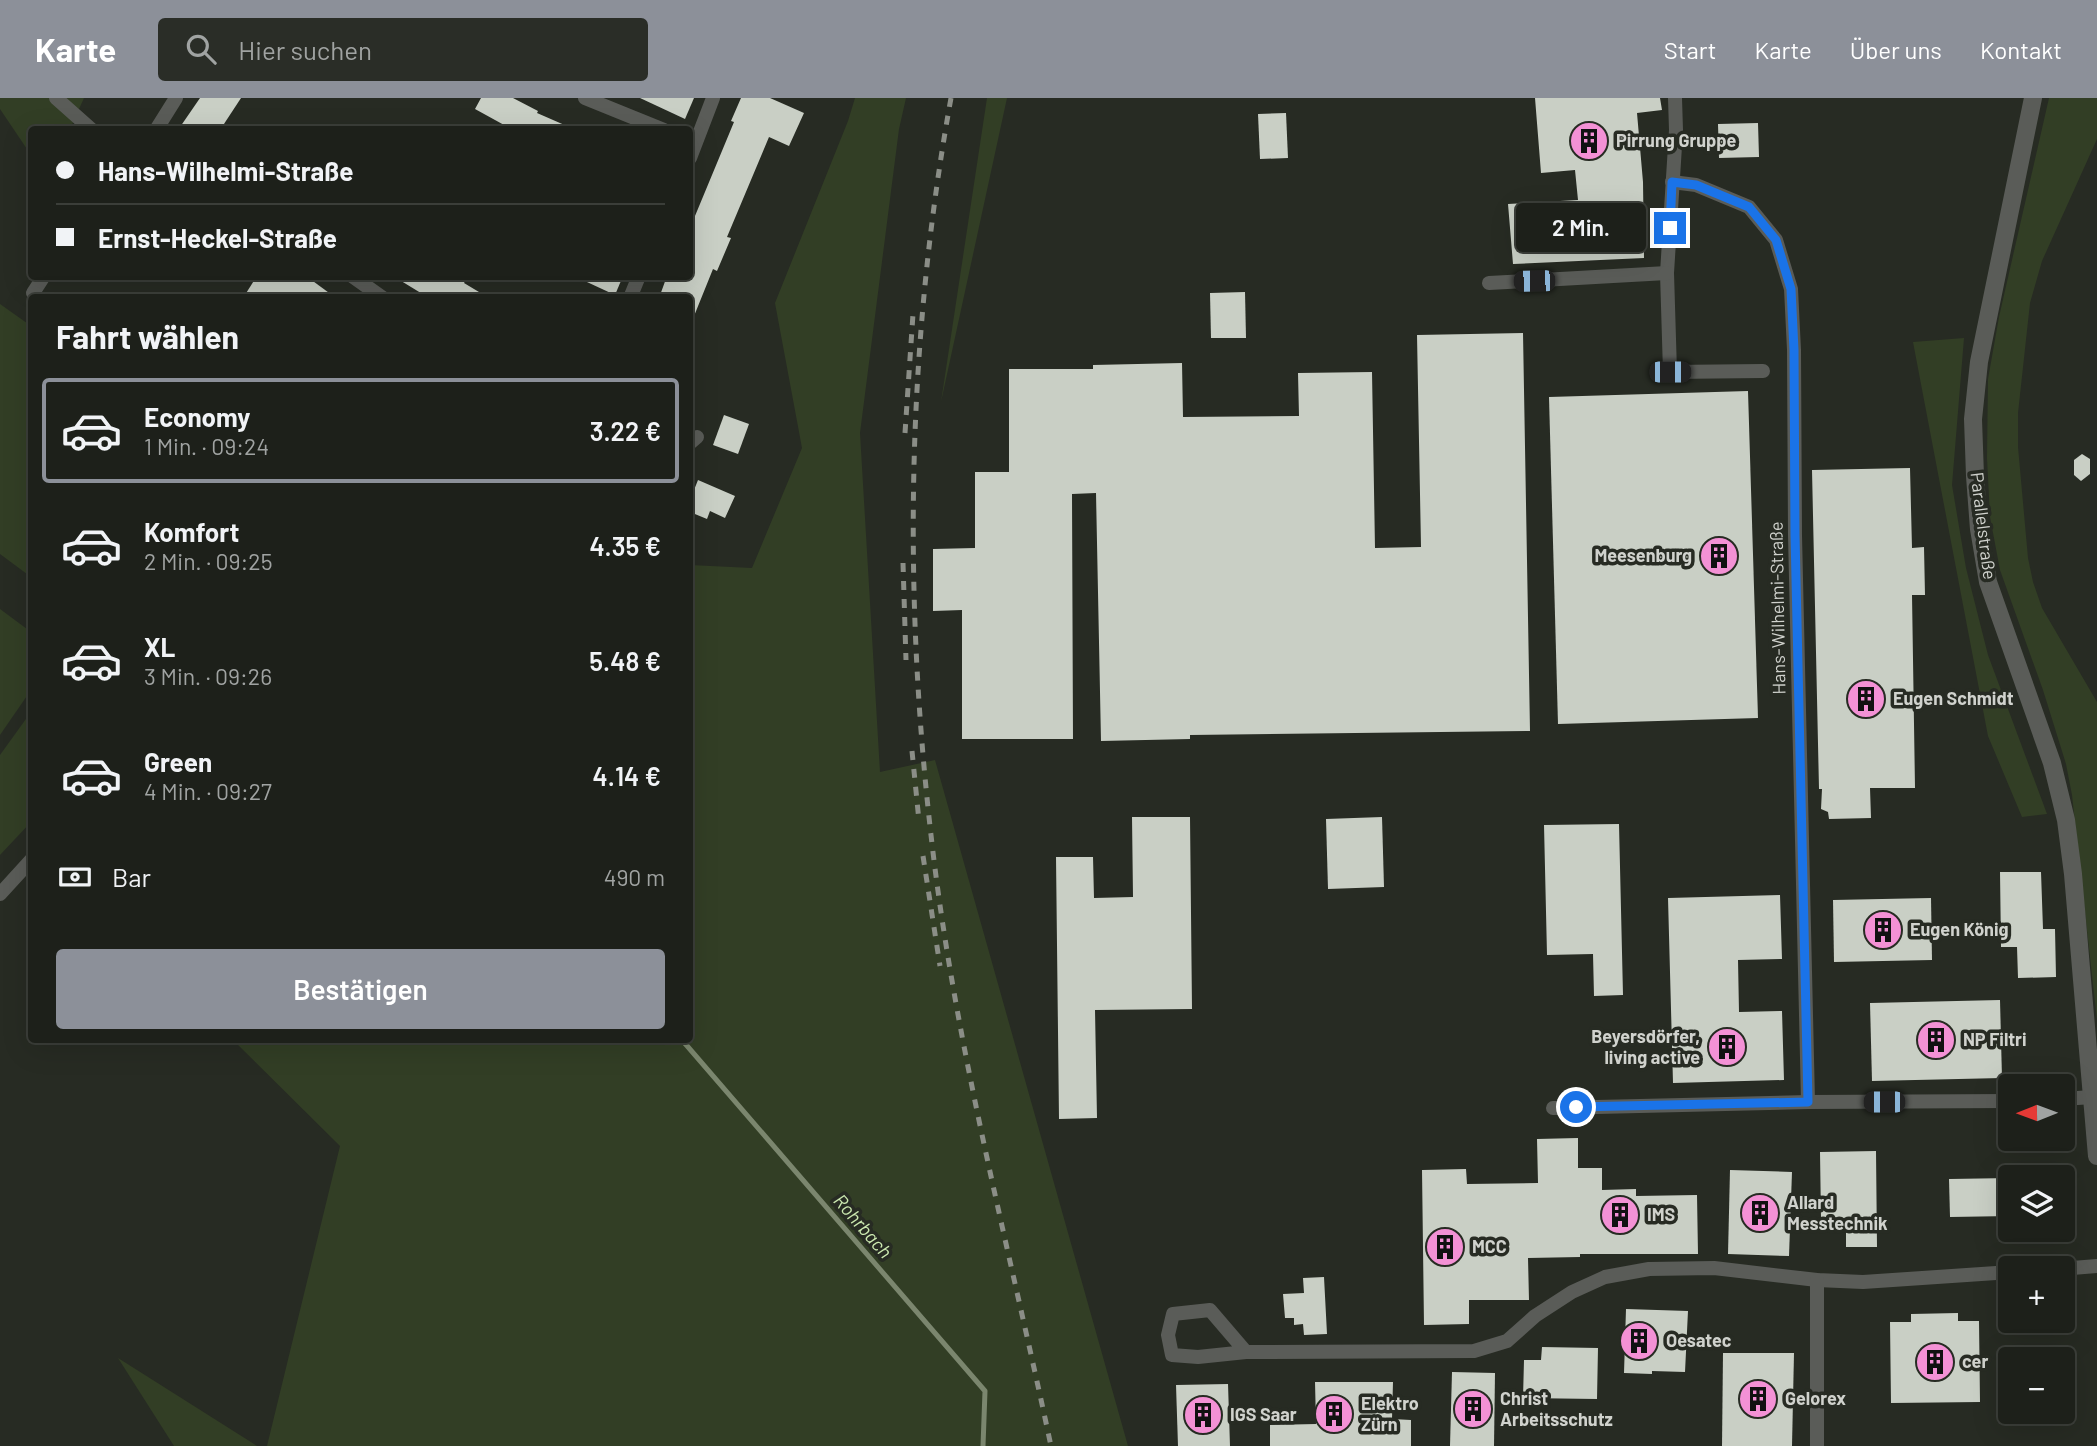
<!DOCTYPE html>
<html lang="de">
<head>
<meta charset="utf-8">
<style>
	body { margin:0; font-family:Barlow,sans-serif; background:#2a2d27; color:#f1f3f6; height:100vh; display:flex; flex-direction:column; font-size:26px; white-space:nowrap }
	* { box-sizing:border-box; margin:0 }
	p { font-size:23px; color:#a0a3a2 }
	.icon { flex:none; width:38px; height:38px; fill:none; stroke:currentColor; stroke-width:2; stroke-linecap:round; stroke-linejoin:round }
	.map { position:relative; flex:1; overflow:hidden }
	.details { position:absolute; left:28px; top:196px; width:665px; height:749px; display:flex; flex-direction:column; background:#1d201a; border-radius:7px; box-shadow:0 7px 28px #0002,0 0 0 2px #3b3e39 }
	.details>* { flex:none }
	.guide { position:absolute; left:28px; top:28px; width:665px; height:154px; border-radius:7px; box-shadow:0 7px 28px #0002,0 0 0 2px #3b3e39; display:grid; align-content:center; height:154px; padding:0 28px; background:#1d201a }
	.needle { width:46px; rotate:269deg }
	.fabs { position:absolute; left:1998px; top:976px; display:grid; gap:14px }
	.fabs a { display:grid; place-items:center; width:77px; height:77px; border-radius:7px; background:#1d201a; box-shadow:0 7px 28px #0002,0 0 0 2px #3b3e39; font-size:35px }
	.end { position:absolute; width:32px; height:32px; margin:-16px; border:9px solid #1a73e8; background:#fff; box-shadow:0 0 0 4px #fff }
	.from { border-radius:50% }
	.bubble { position:absolute; height:49px; border-radius:7px; background:#1d201a; box-shadow:0 7px 28px #0002,0 0 0 2px #3b3e39; font-size:23px; font-weight:600; line-height:49px; text-align:center }
	.car { position:absolute; width:21px; height:42px; margin:-21px -10px; border-radius:9px; box-shadow:0 0 5px 2px #0007; background:linear-gradient(#222 24%,#8ab4d8 0 40%,#222 0 76%,#8ab4d8 0 86%,#222 0) }
	.guide b { display:flex; align-items:center; gap:24px; height:66px; font-size:26px }
	.guide b+b { border-top:2px solid #3b3e39 }
	.guide i { width:18px; height:18px; background:#f1f3f6 }
	ul { padding:0; list-style:none }
	li { display:flex; align-items:center; gap:21px; height:105px; margin:0 14px 10px; padding:0 14px; border:4px solid transparent; border-radius:7px }
	li div { flex:1 }
	li b { display:block; font-size:26px }
	li em { font-style:normal; font-weight:600 }
	li.active { border-color:#8c9099 }
	li>.icon { width:63px; height:63px; stroke-width:1.5 }
	h2 { padding:0 28px; font-size:32px; line-height:84px }
	.pay { display:flex; align-items:center; gap:18px; height:77px; padding:0 28px; font-size:26px }
	.pay p { margin-inline-start:auto }
	.cta { display:flex; gap:14px; margin-top:auto; padding:14px 28px }
	.cta a { flex:1; height:80px; border-radius:7px; background:#8c9099; color:#fff; font-size:28px; font-weight:600; line-height:80px; text-align:center }
	header { display:flex; align-items:center; gap:42px; box-sizing:border-box; height:98px; padding:0 35px; background:#8c9099; color:#fff }
	header strong { font-size:33px }
	nav { display:flex; gap:38px; margin-inline-start:auto; font-size:24px }
	.search { width:490px; height:63px; background:#2a2d27; display:flex; align-items:center; gap:18px; box-sizing:border-box; padding:0 24px; border-radius:7px; color:#a0a3a2; font-size:26px }
	.map>svg:first-child { display:block }
</style>
</head>
<body>
<header>
<strong>Karte</strong>
<div class="search"><svg class="icon" aria-label="search" viewBox="0 0 24 24"><circle cx="10" cy="10" r="6"/><path d="M15 15l6 6"/></svg>Hier suchen</div>
<nav><a>Start</a><a>Karte</a><a>Über uns</a><a>Kontakt</a></nav>
</header>
<div class="map">
<svg width="2097" height="1348" viewBox="0 0 2097 1348">
	<rect width="100%" height="100%" fill="#272b23"/>
	<g fill="#323e25">
		<polygon points="0,0 84,0 70,31 32,32 31,57 0,11"/>
		<polygon points="855,0 906,0 899,31 860,335 880,674 935,662 1128,1348 267,1348 340,1048 233,942 690,942 690,467 752,470 802,350 775,205 848,23"/>
		<polygon points="987,0 1007,0 941,304"/>
		<polygon points="2049,0 2097,0 2097,41 2042,163 2030,205 2018,315 2018,349 2028,460 2033,484 2042,510 2097,604 2097,922 2072,697 2066,666 2043,592 2000,472 1990,419 1987,360 1988,281 1999,219"/>
		<polygon points="0,206 31,228 31,479 0,456"/>
		<polygon points="1964,240 1952,387 1966,470 1988,557 2047,716 2022,719 1988,638 1913,244"/>
		<polygon points="0,511 31,534 31,592 0,637"/>
		<polygon points="31,614 31,724 0,757 0,657"/>
		<polygon points="118,1260 257,1348 174,1348"/>
	</g>
	<g fill="none" stroke-linecap="round" stroke-linejoin="round">
		<polyline stroke="#7b866e" stroke-width="5" points="682,942 985,1293 983,1348"/>
	</g>
	<g fill="#c9cfc5">
		<polygon points="200,0 241,0 220,32 178,32"/>
		<polygon points="481,0 513,0 538,13 537,15 576,32 513,32 475,11"/>
		<polygon points="640,0 694,0 685,21"/>
		<polygon points="741,0 770,0 804,15 789,48 769,39 727,139 731,140 717,173 713,171 690,228 690,200 659,200 667,178 690,178 690,130 734,24 731,23"/>
		<polygon points="1535,0 1660,0 1662,12 1637,15 1643,84 1644,160 1513,166 1508,106 1578,102 1575,72 1541,75"/>
		<polygon points="1286,15 1288,60 1260,61 1258,16"/>
		<polygon points="1758,25 1759,59 1719,60 1718,26"/>
		<polygon points="257,178 306,178 336,200 243,200"/>
		<polygon points="393,178 468,178 464,185 489,200 429,200"/>
		<polygon points="574,178 623,178 615,197"/>
		<polygon points="1245,194 1246,240 1211,240 1210,195"/>
		<polygon points="1523,235 1530,633 1190,637 1190,641 1101,643 1096,395 1072,396 1073,641 962,641 962,512 933,513 933,451 975,450 975,374 1009,374 1009,271 1093,271 1093,267 1182,265 1183,319 1299,318 1298,275 1372,274 1375,450 1421,449 1417,237"/>
		<polygon points="1748,293 1758,620 1558,626 1549,299"/>
		<polygon points="724,317 749,326 738,356 713,347"/>
		<polygon points="2082,356 2090,361 2090,376 2081,383 2074,377 2074,362"/>
		<polygon points="1910,370 1912,450 1924,449 1925,497 1912,497 1915,690 1870,690 1871,720 1829,721 1828,714 1821,711 1822,691 1819,691 1812,372"/>
		<polygon points="698,382 735,398 725,420 710,413 707,421 690,414 690,402"/>
		<polygon points="1132,719 1190,719 1192,911 1095,912 1097,1020 1059,1021 1056,759 1093,759 1094,800 1133,799"/>
		<polygon points="1382,719 1384,789 1328,791 1326,721"/>
		<polygon points="1619,726 1623,897 1594,898 1593,856 1547,857 1544,727"/>
		<polygon points="2000,774 2041,774 2043,831 2055,831 2056,879 2018,880 2017,849 2001,849"/>
		<polygon points="1780,797 1782,861 1738,862 1739,914 1782,913 1784,982 1673,985 1668,800"/>
		<polygon points="1931,800 1932,862 1834,864 1833,802"/>
		<polygon points="2000,902 2002,980 1872,983 1870,905"/>
		<polygon points="1578,1040 1578,1070 1602,1070 1602,1092 1636,1091 1636,1098 1697,1097 1698,1156 1580,1156 1580,1159 1528,1160 1529,1202 1469,1202 1469,1226 1424,1227 1422,1072 1466,1071 1467,1086 1538,1085 1537,1041"/>
		<polygon points="1876,1053 1877,1149 1846,1149 1846,1121 1821,1121 1820,1054"/>
		<polygon points="1730,1072 1792,1074 1789,1158 1728,1156"/>
		<polygon points="2011,1080 2011,1118 1950,1119 1949,1081"/>
		<polygon points="1324,1179 1327,1236 1304,1237 1303,1226 1294,1227 1294,1220 1285,1220 1283,1196 1304,1195 1303,1180"/>
		<polygon points="1626,1211 1688,1213 1685,1274 1652,1273 1652,1276 1624,1275"/>
		<polygon points="1958,1215 1958,1223 1979,1223 1980,1304 1891,1305 1890,1224 1911,1224 1911,1216"/>
		<polygon points="1542,1249 1598,1250 1597,1301 1523,1300 1524,1262 1541,1262"/>
		<polygon points="1723,1255 1794,1255 1792,1348 1722,1348"/>
		<polygon points="1452,1274 1495,1275 1494,1348 1450,1348"/>
		<polygon points="1315,1284 1393,1284 1392,1321 1411,1322 1411,1348 1270,1348 1270,1327 1316,1326"/>
		<polygon points="1228,1286 1230,1348 1178,1348 1176,1287"/>
	</g>
	<g fill="none" stroke-linecap="round" stroke-linejoin="round">
		<g stroke="#5a5c58" stroke-width="14">
			<polyline points="56,0 92,32"/>
			<polyline points="585,0 664,32"/>
			<polyline points="1675,0 1676,32 1667,175 1670,274 1763,273"/>
			<polyline points="156,32 176,0"/>
			<polyline points="690,60 713,0"/>
			<polyline points="1672,84 1696,87 1749,109 1776,142 1791,191 1794,252 1795,437 1808,1004"/>
			<polyline points="352,178 383,200"/>
			<polyline points="1489,185 1667,175"/>
			<polyline points="33,195 44,178"/>
			<polyline points="630,200 639,178"/>
			<polyline points="690,345 697,339"/>
			<polyline points="0,796 32,761"/>
			<polyline points="2063,1001 2092,999"/>
			<polyline points="1553,1010 1808,1004 2011,1003"/>
			<polyline points="2060,1171 2097,1168"/>
			<polyline points="1246,1254 1210,1212 1173,1216 1168,1237 1172,1257 1198,1259 1246,1254 1474,1253 1507,1243 1535,1218 1572,1194 1605,1179 1649,1171 1714,1170 1817,1182 1863,1184 2011,1174"/>
			<polyline points="1817,1348 1817,1182"/>
		</g>
		<polyline stroke="#5a5c58" stroke-width="18" points="2033,0 1979,264 1973,321 1975,378 1979,431 1988,484 2052,665 2066,722 2073,776 2097,1058"/>
		<g stroke="#8b8e87" stroke-width="5" stroke-dasharray="9 9" stroke-linecap="butt">
			<path d="M951,0c-44,243 -48,492 -20,737 23,206 77,408 120,611"/>
			<polyline points="905,335 913,216"/>
			<polyline points="903,465 906,562"/>
			<polyline points="912,653 919,723"/>
			<polyline points="923,758 940,868"/>
		</g>
	</g>
	<g fill="none" stroke-linecap="round" stroke-linejoin="round">
		<polyline stroke="#1a73e8" stroke-width="9" points="1576,1009 1808,1004 1795,437 1794,252 1791,191 1776,142 1749,109 1696,87 1672,84 1670,130"/>
	</g>
	<defs>
		<symbol id="building-disc" viewBox="-11 -11 22 22"><circle r="9.5" fill="#f391d5" stroke="#272b23"/><path d="M-4-6H4V6H1V3H-1V6H-4ZM-2.5-4.3h1.7v1.8h-1.7ZM.8-4.3h1.7v1.8H.8ZM-2.5-1h1.7V.8h-1.7ZM.8-1h1.7V.8H.8Z" fill="#111"/></symbol>
	</defs>
	<g fill-rule="evenodd">
		<use href="#building-disc" x="1567" y="21" width="44" height="44"/>
		<use href="#building-disc" x="1697" y="436" width="44" height="44"/>
		<use href="#building-disc" x="1844" y="579" width="44" height="44"/>
		<use href="#building-disc" x="1861" y="810" width="44" height="44"/>
		<use href="#building-disc" x="1914" y="920" width="44" height="44"/>
		<use href="#building-disc" x="1705" y="927" width="44" height="44"/>
		<use href="#building-disc" x="1738" y="1093" width="44" height="44"/>
		<use href="#building-disc" x="1598" y="1095" width="44" height="44"/>
		<use href="#building-disc" x="1423" y="1127" width="44" height="44"/>
		<use href="#building-disc" x="1617" y="1221" width="44" height="44"/>
		<use href="#building-disc" x="1913" y="1242" width="44" height="44"/>
		<use href="#building-disc" x="1736" y="1279" width="44" height="44"/>
		<use href="#building-disc" x="1451" y="1289" width="44" height="44"/>
		<use href="#building-disc" x="1312" y="1294" width="44" height="44"/>
		<use href="#building-disc" x="1181" y="1295" width="44" height="44"/>
	</g>
	<g text-anchor="middle" stroke-width="7" stroke-linejoin="round" paint-order="stroke">
		<g font-size="18" font-weight="bold" fill="#d0d2cd" stroke="#272b23" text-anchor="start">
			<text x="1616" y="49">Pirrung Gruppe</text>
			<text x="1692" y="464" text-anchor="end">Meesenburg</text>
			<text x="1893" y="607">Eugen Schmidt</text>
			<text x="1910" y="838">Eugen König</text>
			<text x="1700" y="945" text-anchor="end">Beyersdörfer,<tspan x="1700" dy="21">living active</tspan></text>
			<text x="1963" y="948">NP Filtri</text>
			<text x="1787" y="1111">Allard<tspan x="1787" dy="21">Messtechnik</tspan></text>
			<text x="1647" y="1123">IMS</text>
			<text x="1472" y="1155">MCC</text>
			<text x="1666" y="1249">Oesatec</text>
			<text x="1962" y="1270">cer</text>
			<text x="1500" y="1307">Christ<tspan x="1500" dy="21">Arbeitsschutz</tspan></text>
			<text x="1785" y="1307">Gelorex</text>
			<text x="1361" y="1312">Elektro<tspan x="1361" dy="21">Zürn</tspan></text>
			<text x="1230" y="1323">IGS Saar</text>
		</g>
		<g font-size="18" fill="#d0d2cd" stroke="#272b23">
			<text transform="translate(1983 428) rotate(83)" y="6">Parallelstraße</text>
			<text transform="translate(1778 510) rotate(-91)" y="6">Hans-Wilhelmi-Straße</text>
		</g>
		<g font-size="19" font-style="italic" fill="#cce9b0" stroke="#272b23">
			<text transform="translate(863 1128) rotate(49)" y="7">Rohrbach</text>
		</g>
	</g>
</svg>
<div class="fabs">
<a><svg class="needle" viewBox="-14 -14 28 28"><path d="M0-13l5 13h-10z" fill="#e53935"/><path d="M0 13l5-13h-10z" fill="#a0a3a2"/></svg></a>
<a><svg class="icon" aria-label="layers" viewBox="0 0 24 24"><path d="M12 4l9 5-9 5-9-5zM3 14l9 5 9-5"/></svg></a>
<a>+</a>
<a>−</a>
</div>
<i class="end from" style="left:1576px;top:1009px"></i>
<i class="end" style="left:1670px;top:130px"></i>
<div class="bubble" style="left:1516px;top:105px;width:130px">2 Min.</div>
<i class="car" style="left:1534px;top:183px;rotate:269deg"></i>
<i class="car" style="left:1670px;top:274px;rotate:90deg"></i>
<i class="car" style="left:1884px;top:1004px;rotate:270deg"></i>
<div class="guide">
<b><i class="from"></i>Hans-Wilhelmi-Straße</b>
<b><i></i>Ernst-Heckel-Straße</b>
</div>
<section class="details">
<h2>Fahrt wählen</h2>
<ul>
<li class="active"><svg class="icon" aria-label="car" viewBox="0 0 24 24"><path d="M5 17H2v-5l4-1 3-4h7l3 4 3 1v5h-3M9 17h6M6 11h13"/><circle cx="7" cy="17" r="2"/><circle cx="17" cy="17" r="2"/></svg><div><b>Economy</b><p>1 Min. · 09:24</p></div><em>3.22 €</em></li>
<li><svg class="icon" aria-label="car" viewBox="0 0 24 24"><path d="M5 17H2v-5l4-1 3-4h7l3 4 3 1v5h-3M9 17h6M6 11h13"/><circle cx="7" cy="17" r="2"/><circle cx="17" cy="17" r="2"/></svg><div><b>Komfort</b><p>2 Min. · 09:25</p></div><em>4.35 €</em></li>
<li><svg class="icon" aria-label="car" viewBox="0 0 24 24"><path d="M5 17H2v-5l4-1 3-4h7l3 4 3 1v5h-3M9 17h6M6 11h13"/><circle cx="7" cy="17" r="2"/><circle cx="17" cy="17" r="2"/></svg><div><b>XL</b><p>3 Min. · 09:26</p></div><em>5.48 €</em></li>
<li><svg class="icon" aria-label="car" viewBox="0 0 24 24"><path d="M5 17H2v-5l4-1 3-4h7l3 4 3 1v5h-3M9 17h6M6 11h13"/><circle cx="7" cy="17" r="2"/><circle cx="17" cy="17" r="2"/></svg><div><b>Green</b><p>4 Min. · 09:27</p></div><em>4.14 €</em></li>
</ul>
<div class="pay"><svg class="icon" aria-label="cash" viewBox="0 0 24 24"><path d="M3 7h18v10H3z"/><circle cx="12" cy="12" r="2"/></svg>Bar<p>490 m</p></div>
<div class="cta"><a>Bestätigen</a></div>
</section>
</div>
</body>
</html>
